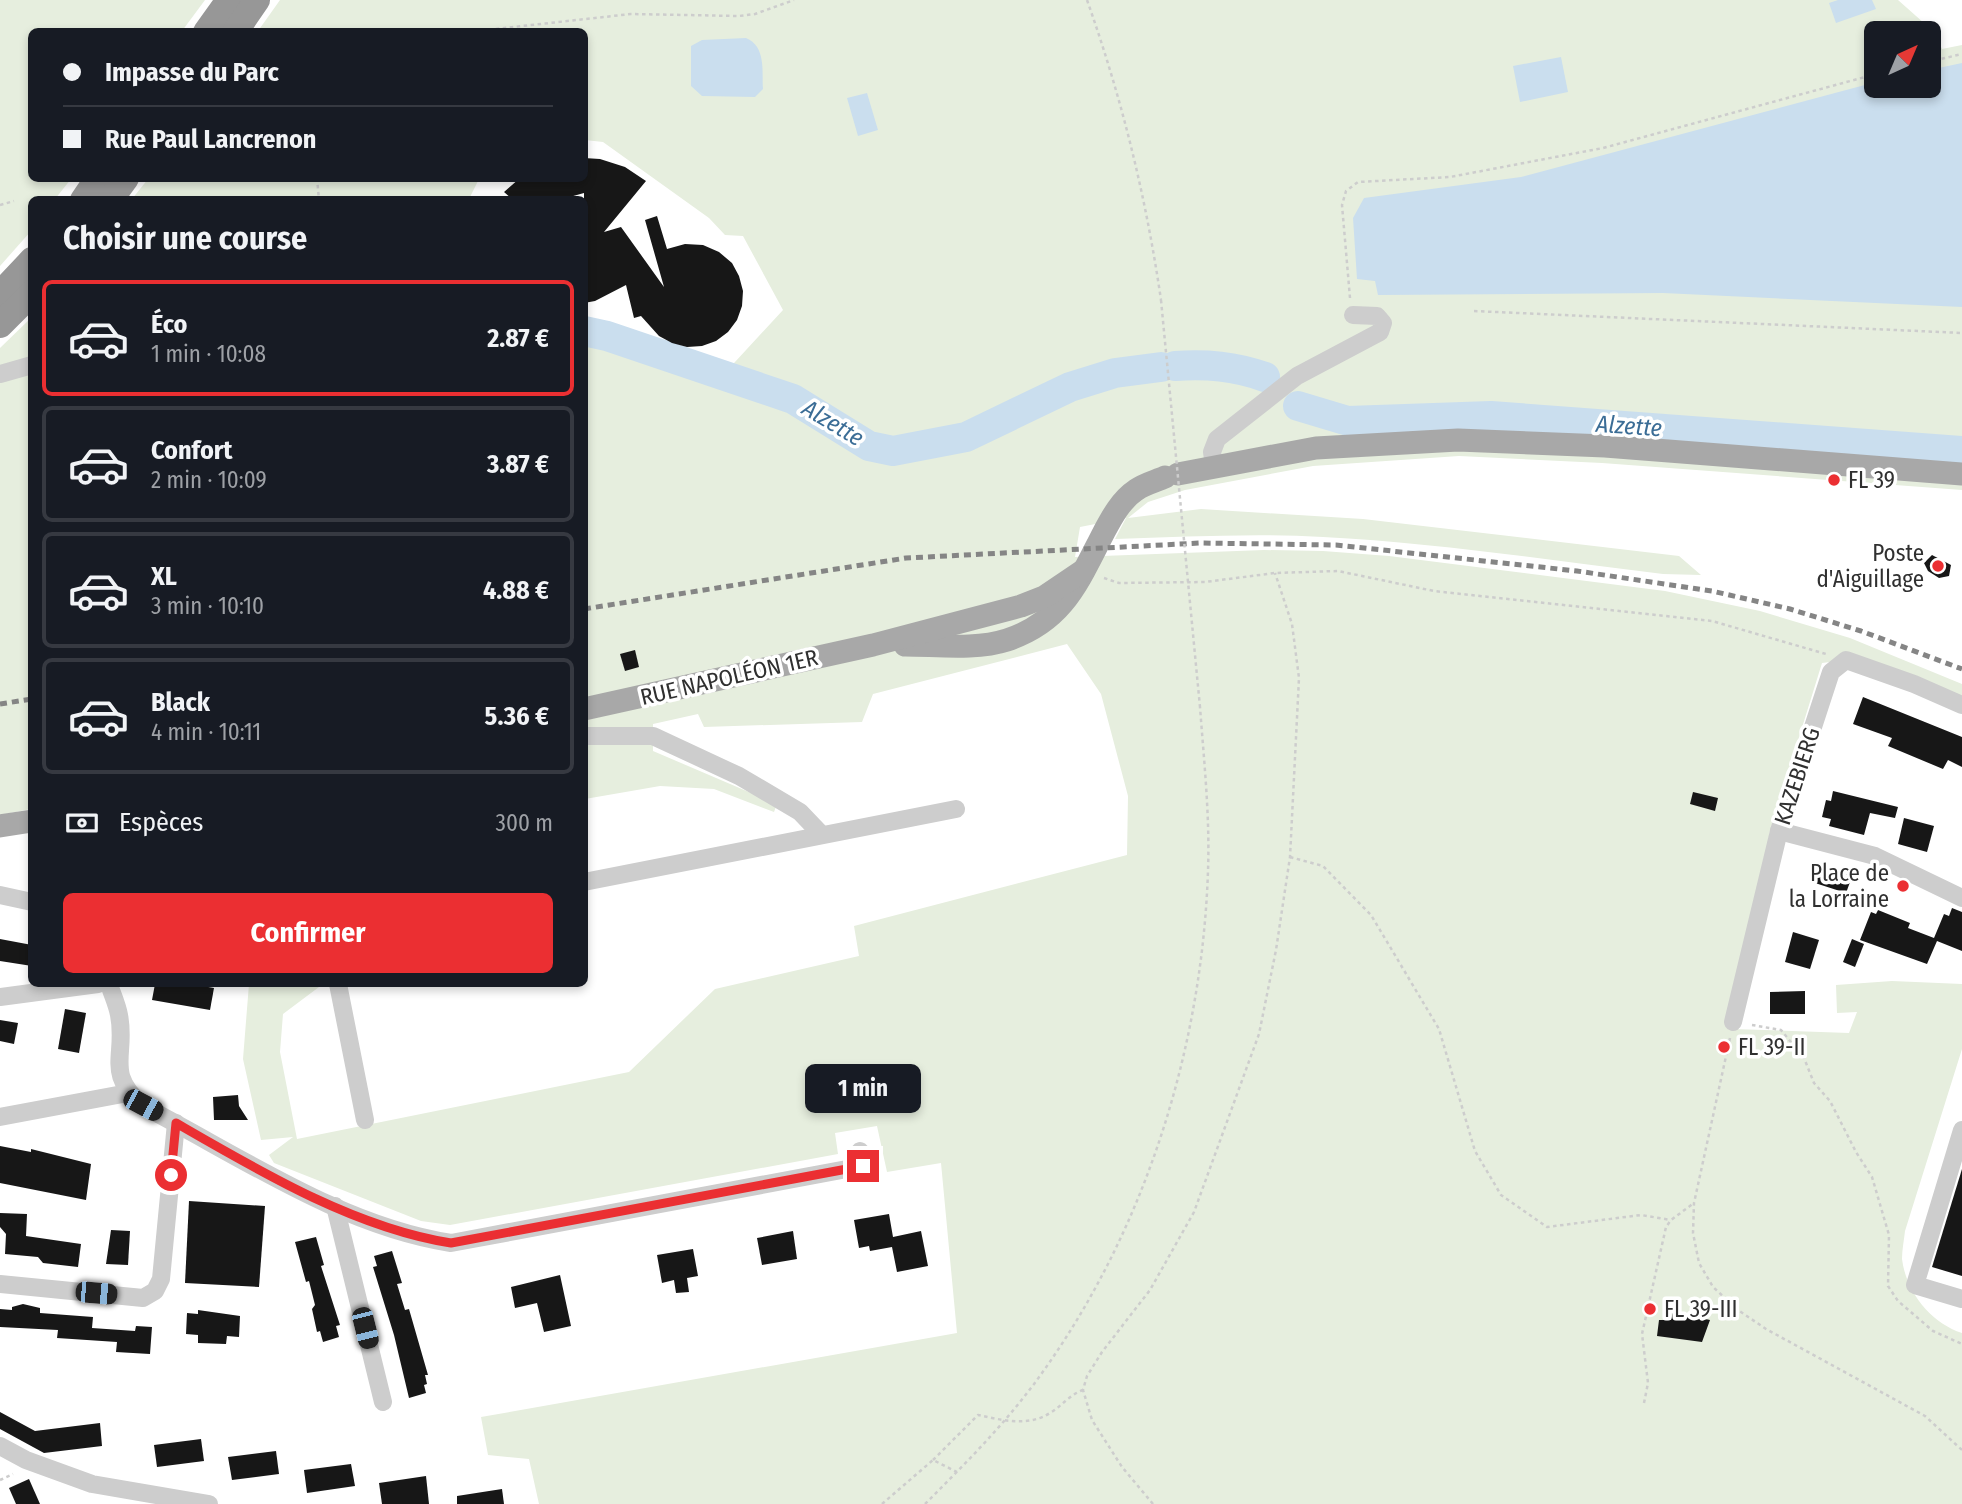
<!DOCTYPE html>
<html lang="fr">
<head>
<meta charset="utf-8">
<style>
	body { margin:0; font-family:"Fira Sans Condensed",sans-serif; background:#20242c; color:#f1f3f6; height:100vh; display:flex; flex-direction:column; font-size:26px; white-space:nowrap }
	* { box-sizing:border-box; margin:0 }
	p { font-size:23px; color:#9ea1a6 }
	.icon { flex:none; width:38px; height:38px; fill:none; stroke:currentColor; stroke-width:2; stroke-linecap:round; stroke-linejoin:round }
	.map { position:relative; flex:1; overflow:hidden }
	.sheet { position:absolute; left:28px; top:196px; width:560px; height:791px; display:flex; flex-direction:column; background:#171b24; border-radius:10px; box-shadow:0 4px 10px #0003 }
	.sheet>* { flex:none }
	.guide { position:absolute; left:28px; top:28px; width:560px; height:154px; border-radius:10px; box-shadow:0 4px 10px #0003; display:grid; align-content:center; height:154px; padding:0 35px; background:#171b24 }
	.needle { width:46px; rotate:44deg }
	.controls { position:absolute; left:1864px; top:21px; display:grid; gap:14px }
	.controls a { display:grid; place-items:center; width:77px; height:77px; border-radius:10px; background:#171b24; box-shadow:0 4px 10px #0003; font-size:35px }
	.end { position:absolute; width:32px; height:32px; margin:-16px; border:9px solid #eb2f32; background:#fff; box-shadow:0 0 0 4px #fff }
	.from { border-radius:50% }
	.bubble { position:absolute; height:49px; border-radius:10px; background:#171b24; box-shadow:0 4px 10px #0003; font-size:23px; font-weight:700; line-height:49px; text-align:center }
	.car { position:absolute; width:21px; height:42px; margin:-21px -10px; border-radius:9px; box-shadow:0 0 5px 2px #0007; background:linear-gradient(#222 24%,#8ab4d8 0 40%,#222 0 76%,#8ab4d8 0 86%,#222 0) }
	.guide b { display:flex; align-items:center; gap:24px; height:66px; font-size:26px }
	.guide b+b { border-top:2px solid #363941 }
	.guide i { width:18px; height:18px; background:#f1f3f6 }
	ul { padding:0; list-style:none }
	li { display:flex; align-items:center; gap:21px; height:116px; margin:0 14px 10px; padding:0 21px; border:4px solid #363941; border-radius:10px }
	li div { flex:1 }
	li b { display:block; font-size:26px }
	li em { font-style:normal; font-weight:700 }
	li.current { border-color:#eb2f32 }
	li>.icon { width:63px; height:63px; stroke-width:1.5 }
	h2 { padding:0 35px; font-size:32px; line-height:84px }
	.pay { display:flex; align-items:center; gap:18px; height:77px; padding:0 35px; font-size:26px }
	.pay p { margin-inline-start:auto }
	.cta { display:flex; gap:14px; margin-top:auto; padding:14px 35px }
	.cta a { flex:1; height:80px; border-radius:10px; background:#eb2f32; color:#fff; font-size:28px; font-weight:700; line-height:80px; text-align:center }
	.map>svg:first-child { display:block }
</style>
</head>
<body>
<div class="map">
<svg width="1962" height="1504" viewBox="0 0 1962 1504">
	<rect width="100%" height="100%" fill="#fff"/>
	<g fill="#e6eede" fill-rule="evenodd">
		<polygon points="0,0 205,0 182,31 32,32 32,178 71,179 55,199 32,200 31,231 0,266"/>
		<path d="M280,0h1618l35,31 9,18 20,-4v445l-360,-27 -143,-7 -146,10 -128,24 -37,12 -20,16 73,-9 162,10 316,37 22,19 -38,-1c-113,-14 -226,-31 -340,-37 -69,-4 -139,0 -208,2l11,-21 -46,9 -5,30 189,-7 59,1 66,5 276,35 95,20 90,27 112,46v21l-116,-45 -24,3 -52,168 -37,198 116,4 8,-21 -20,1 -1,-28 56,-4 70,3v65l-57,182c-1,9 -3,19 -3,28 4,33 29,64 60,74v171h-1423l-10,-45 -41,-4 -7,-38 476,-84 -16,-170 -54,9 -10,-46 -42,7 3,21 -388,71 -29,-4 -147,-58 -5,-8 24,-18 -32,3 -18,-81 6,-75h74l-40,30 -3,38 17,87 332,-67 86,-83 144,-33 -5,-30 273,-71 1,-59 -27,-102 -34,-50 -194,50 -11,28 -158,5 -6,-13 -45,10v27l124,53 -3,8 -60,-23 -54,-3 -75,13v-468l138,44 60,-65 -40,-74 -18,-1 -16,-17 -106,-76 -18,-2 -1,-108 -326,-1zM1876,33h52v53h-52z"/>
		<polygon points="148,179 148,178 479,179 469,199 132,199"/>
		<polygon points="31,318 31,809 0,815 0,348"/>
	</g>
	<g fill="#cadeee">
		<polygon points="1838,0 1872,0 1876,9 1836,23 1829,3"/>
		<path d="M746,38c20,8 16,33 17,51l-8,8 -53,-1 -11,-10v-40l11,-6z"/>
		<polygon points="1561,57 1568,92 1520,102 1513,66"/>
		<polygon points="1962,63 1962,307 1663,293 1378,295 1375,281 1357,279 1353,218 1364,198 1521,177 1876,82 1876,86 1928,86 1929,70"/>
		<polygon points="867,93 878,130 858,136 847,98"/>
	</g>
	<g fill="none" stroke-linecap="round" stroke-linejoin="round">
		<g stroke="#cadeee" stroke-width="30">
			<polyline points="584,331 607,336 793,399 869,446 893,451 966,437 1070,387 1115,373 1161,367"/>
			<path d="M1175,366c32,-2 59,0 90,11"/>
			<polyline points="1298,406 1348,421 1491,416 1962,451"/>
		</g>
	</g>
	<g fill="#171717">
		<polygon points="584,158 600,159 625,167 646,181 604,232 621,227 664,287 645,220 657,216 667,249 685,244 703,245 719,252 732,263 739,276 743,291 742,306 737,320 728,332 716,341 702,346 687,347 672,343 659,336 641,316 634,318 626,285 595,301 584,303 584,193 559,200 513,200 504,192 520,178 584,178"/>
		<polygon points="1932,555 1951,565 1949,576 1939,578 1928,571 1924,563"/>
		<polygon points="635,650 639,667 625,671 620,654"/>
		<polygon points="1863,697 1962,737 1962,767 1948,760 1943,769 1888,746 1892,738 1853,724"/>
		<polygon points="1833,791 1898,807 1895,818 1870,813 1864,835 1829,826 1831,819 1822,817 1826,800 1831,801"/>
		<polygon points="1693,792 1718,798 1715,811 1690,804"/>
		<polygon points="1904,818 1934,826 1927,852 1898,844"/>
		<polygon points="1819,864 1853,874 1846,893 1815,883"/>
		<polygon points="1952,908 1962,912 1962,951 1937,941 1927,964 1860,940 1871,912 1876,914 1878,910 1910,923 1908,928 1934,938 1944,914 1949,916"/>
		<polygon points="1793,932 1819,940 1810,969 1785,962"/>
		<polygon points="0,939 32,945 32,966 0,961"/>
		<polygon points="1852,939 1864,944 1855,967 1843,962"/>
		<polygon points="155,984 191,984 214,988 210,1010 152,1000"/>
		<polygon points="1805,991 1805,1014 1770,1014 1770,992"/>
		<polygon points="65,1009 86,1013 79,1053 58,1049"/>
		<polygon points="0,1020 18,1023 14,1044 0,1041"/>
		<polygon points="238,1095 239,1106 248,1120 214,1120 213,1097"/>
		<polygon points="0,1146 31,1152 31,1149 91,1164 86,1200 0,1183"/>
		<polygon points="1962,1169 1962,1276 1932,1267"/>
		<polygon points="189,1201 265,1206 259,1287 185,1283"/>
		<polygon points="0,1213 27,1214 26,1236 81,1244 78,1267 43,1263 38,1257 5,1254 6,1234 0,1227"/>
		<polygon points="889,1214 893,1237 921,1231 928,1266 897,1272 892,1247 870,1251 869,1246 859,1248 854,1220"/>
		<polygon points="111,1230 130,1231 128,1265 106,1264"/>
		<polygon points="793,1231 797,1259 762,1265 757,1238"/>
		<polygon points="316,1237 324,1265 321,1266 340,1325 336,1326 339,1337 323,1342 320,1331 317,1332 312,1309 315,1305 309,1281 306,1282 295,1242"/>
		<polygon points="693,1249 698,1276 687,1278 689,1292 676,1293 674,1280 662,1283 657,1255"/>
		<polygon points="392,1251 402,1283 397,1284 405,1310 409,1309 428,1375 425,1375 427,1384 424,1385 426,1393 409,1398 394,1335 373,1267 377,1266 374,1256"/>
		<polygon points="560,1275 571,1326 544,1332 537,1303 515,1308 511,1287"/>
		<polygon points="23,1304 40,1308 40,1313 93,1317 92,1328 135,1331 136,1326 152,1327 150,1354 116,1352 117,1342 57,1338 58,1330 0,1327 0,1309 12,1310 12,1307"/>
		<polygon points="198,1310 240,1316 239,1337 227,1336 226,1344 198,1343 198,1335 186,1334 187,1313 198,1314"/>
		<polygon points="1673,1312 1710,1320 1702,1342 1657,1336 1659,1320 1671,1320"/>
		<polygon points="0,1412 35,1431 100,1423 102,1446 44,1453 0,1429"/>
		<polygon points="201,1439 204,1461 157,1467 154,1445"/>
		<polygon points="276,1451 279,1474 232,1480 228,1457"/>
		<polygon points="351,1464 355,1486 307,1493 304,1470"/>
		<polygon points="426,1476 429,1504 382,1504 379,1483"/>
		<polygon points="29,1479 40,1504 16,1504 9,1488"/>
		<polygon points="502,1489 504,1504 457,1504 457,1496"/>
	</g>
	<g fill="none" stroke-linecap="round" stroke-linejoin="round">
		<g stroke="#cdcdcd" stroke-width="2.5" stroke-dasharray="3.5 3.5" stroke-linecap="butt">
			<path d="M1087,0c35,99 59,197 74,300"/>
			<polyline points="468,32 631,14 739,16 755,14 794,0"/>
			<polyline points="1928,62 1962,54"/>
			<polyline points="317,178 319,200"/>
			<polyline points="0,205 14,201"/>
			<polyline points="1350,298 1342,205 1346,191 1358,182 1450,177 1603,148 1876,74"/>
			<polyline points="1474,311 1962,333"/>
			<polyline points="1104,578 1119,583 1205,582 1275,573 1338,571 1434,591 1712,621 1826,654"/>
			<polyline points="1290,857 1323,866 1371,915 1439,1029 1475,1151 1501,1195 1547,1227 1641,1215 1671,1220"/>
			<polyline points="1752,1025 1781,1030 1804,1058 1814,1083 1830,1101 1856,1152 1872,1177 1889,1235 1888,1286 1898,1301 1933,1331 1962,1344"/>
			<polyline points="1730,1038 1694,1203 1693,1233 1699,1263 1713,1287 1738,1310 1766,1329 1925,1416 1962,1450"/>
			<polyline points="1644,1403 1648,1383 1642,1334 1666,1227 1671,1220 1694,1203"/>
			<path d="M933,1460l45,-45c23,5 50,12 72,-2 12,-7 19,-18 33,-23"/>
			<polyline points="0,1480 13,1474"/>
			<polyline points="882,1504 933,1460 957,1472"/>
			<path d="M925,1504c41,-41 83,-83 117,-131 103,-144 160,-324 166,-502 2,-54 -4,-110 -8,-164"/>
			<polyline points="1153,1504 1122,1467 1092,1420 1083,1390 1087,1376 1102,1352 1150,1290 1194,1212 1259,1034 1276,950 1290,857 1299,678 1292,624 1275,573"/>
		</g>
		<g stroke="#cdcdcd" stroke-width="18">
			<polyline points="0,374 32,365"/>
			<polyline points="1214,466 1212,452 1217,439 1297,376 1380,332 1383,323 1377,316 1353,315"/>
			<polyline points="584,736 653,736 739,776 800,812 821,834"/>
			<polyline points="1779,831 1875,856 1962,898"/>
			<polyline points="584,882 956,809"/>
			<polyline points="0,895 32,902"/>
			<path d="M109,984c3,10 8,20 10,31 8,40 -15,58 24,91 97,50 198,120 308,137l412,-77 -3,-15"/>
			<polyline points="338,984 365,1120"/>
			<polyline points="0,997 98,984"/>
			<polyline points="1733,1022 1779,831 1831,672 1846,660 1914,684 1962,705"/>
			<polyline points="0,1117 128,1093"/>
			<polyline points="1962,1130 1915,1285 1962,1299"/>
			<polyline points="335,1206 383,1402"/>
			<polyline points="0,1284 143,1298 155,1291 161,1279 176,1123"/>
			<polyline points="0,1446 26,1460 92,1484 209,1504"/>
		</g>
		<g stroke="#a8a8a8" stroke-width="23">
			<polyline points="1178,474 1316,448 1458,440 1605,446 1962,474"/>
			<path d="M905,645c32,0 71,5 102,-5 57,-19 71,-58 97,-108 8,-15 17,-32 32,-42 8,-6 20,-9 29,-13"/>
			<polyline points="584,709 873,645 1021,606 1044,597 1084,570"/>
			<polyline points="0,826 32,821"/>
		</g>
		<g stroke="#979797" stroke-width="26">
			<polyline points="206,32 229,0"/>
			<polyline points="235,32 257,0"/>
			<polyline points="83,200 98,178"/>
			<polyline points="110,200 126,178"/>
			<polyline points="0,294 32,260"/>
			<polyline points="0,325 32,293"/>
		</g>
		<g stroke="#858585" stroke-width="5" stroke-dasharray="7 5" stroke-linecap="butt">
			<polyline points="584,609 906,558 1201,543 1336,545 1577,571 1712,591 1790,609 1861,631 1962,669"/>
			<polyline points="0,704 32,699"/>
		</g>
		<polyline stroke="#cdcdcd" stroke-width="2.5" stroke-dasharray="3.5 3.5" stroke-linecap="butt" points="1161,300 1200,707"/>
	</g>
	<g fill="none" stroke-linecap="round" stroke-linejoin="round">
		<path stroke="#eb2f32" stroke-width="9" d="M171,1175l5,-52c83,48 179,105 275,120l412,-77"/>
	</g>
	<g fill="#eb2f32" stroke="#fff" stroke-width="2.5">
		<circle cx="1834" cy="480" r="7"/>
		<circle cx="1938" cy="566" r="7"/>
		<circle cx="1903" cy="886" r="7"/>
		<circle cx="1724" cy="1047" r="7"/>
		<circle cx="1650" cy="1309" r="7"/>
	</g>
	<g text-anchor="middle" stroke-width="7" stroke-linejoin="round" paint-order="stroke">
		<g font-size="23" fill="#303030" stroke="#fff" text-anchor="start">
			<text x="1848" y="488">FL 39</text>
			<text x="1924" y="561" text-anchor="end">Poste<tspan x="1924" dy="26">d'Aiguillage</tspan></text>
			<text x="1889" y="881" text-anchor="end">Place de<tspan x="1889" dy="26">la Lorraine</tspan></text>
			<text x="1738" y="1055">FL 39-II</text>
			<text x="1664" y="1317">FL 39-III</text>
		</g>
		<g font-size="23" fill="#303030" stroke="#fff">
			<text transform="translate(729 677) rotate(-13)" y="8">RUE NAPOLÉON 1ER</text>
			<text transform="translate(1797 776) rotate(-72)" y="8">KAZEBIERG</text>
		</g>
		<g font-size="24" font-style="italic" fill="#3b6d96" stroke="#fff">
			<text transform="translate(833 423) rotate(31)" y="8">Alzette</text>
			<text transform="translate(1629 426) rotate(4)" y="8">Alzette</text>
		</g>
	</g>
</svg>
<div class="controls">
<a><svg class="needle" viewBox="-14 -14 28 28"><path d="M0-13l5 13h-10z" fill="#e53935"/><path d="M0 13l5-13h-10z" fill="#9ea1a6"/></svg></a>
</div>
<i class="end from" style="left:171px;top:1175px"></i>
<i class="end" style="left:863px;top:1166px"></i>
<div class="bubble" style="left:805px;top:1064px;width:116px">1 min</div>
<i class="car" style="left:143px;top:1105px;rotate:118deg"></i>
<i class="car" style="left:96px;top:1293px;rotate:95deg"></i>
<i class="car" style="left:365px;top:1328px;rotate:166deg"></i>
<div class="guide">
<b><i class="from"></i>Impasse du Parc</b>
<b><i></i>Rue Paul Lancrenon</b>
</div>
<section class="sheet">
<h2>Choisir une course</h2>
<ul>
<li class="current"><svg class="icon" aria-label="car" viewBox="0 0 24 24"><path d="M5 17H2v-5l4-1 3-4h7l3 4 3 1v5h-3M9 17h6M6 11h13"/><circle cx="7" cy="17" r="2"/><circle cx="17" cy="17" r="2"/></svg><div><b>Éco</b><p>1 min · 10:08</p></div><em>2.87 €</em></li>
<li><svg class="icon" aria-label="car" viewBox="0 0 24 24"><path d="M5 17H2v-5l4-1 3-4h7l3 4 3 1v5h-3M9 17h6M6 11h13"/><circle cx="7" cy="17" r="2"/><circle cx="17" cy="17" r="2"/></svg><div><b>Confort</b><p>2 min · 10:09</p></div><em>3.87 €</em></li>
<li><svg class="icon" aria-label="car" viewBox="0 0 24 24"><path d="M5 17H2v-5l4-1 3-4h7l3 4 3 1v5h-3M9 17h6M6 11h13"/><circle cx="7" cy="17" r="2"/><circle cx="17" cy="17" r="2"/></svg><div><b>XL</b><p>3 min · 10:10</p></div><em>4.88 €</em></li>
<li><svg class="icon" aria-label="car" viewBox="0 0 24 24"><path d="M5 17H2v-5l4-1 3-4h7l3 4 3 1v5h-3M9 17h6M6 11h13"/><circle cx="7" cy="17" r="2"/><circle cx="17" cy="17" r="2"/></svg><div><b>Black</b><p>4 min · 10:11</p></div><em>5.36 €</em></li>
</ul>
<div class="pay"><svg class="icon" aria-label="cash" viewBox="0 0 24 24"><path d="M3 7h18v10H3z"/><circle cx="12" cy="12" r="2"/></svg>Espèces<p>300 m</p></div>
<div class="cta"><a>Confirmer</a></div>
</section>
</div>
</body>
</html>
